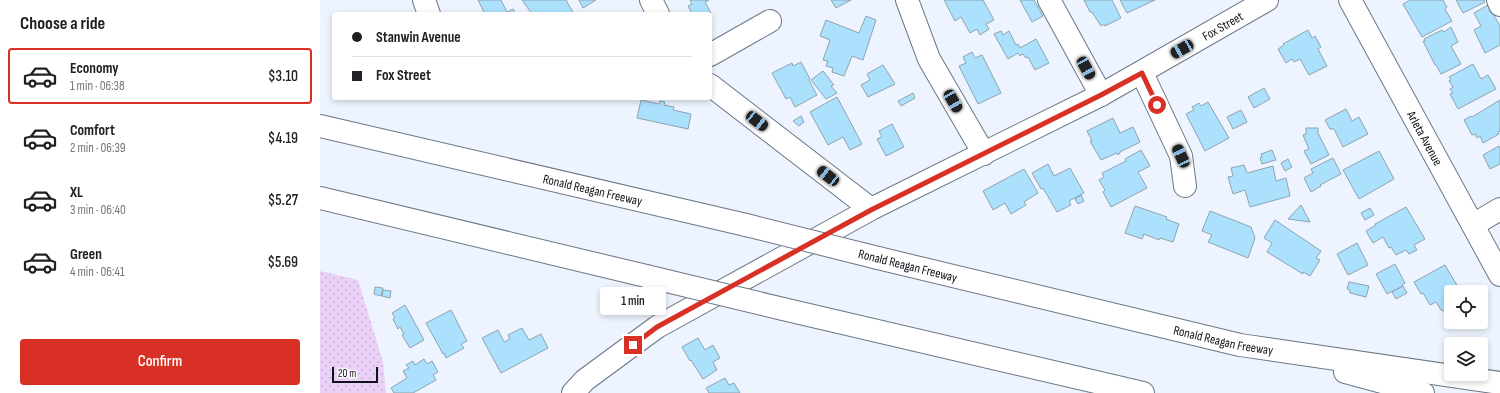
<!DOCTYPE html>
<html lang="en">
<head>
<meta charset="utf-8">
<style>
	body { margin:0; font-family:"Sofia Sans Condensed",sans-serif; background:#f2f2f2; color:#202124; height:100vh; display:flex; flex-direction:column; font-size:15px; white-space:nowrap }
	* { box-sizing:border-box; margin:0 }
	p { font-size:13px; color:#757577 }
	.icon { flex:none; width:22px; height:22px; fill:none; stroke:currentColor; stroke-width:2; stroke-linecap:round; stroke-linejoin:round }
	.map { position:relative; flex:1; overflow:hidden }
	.panel { display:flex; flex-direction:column; background:#fff; width:320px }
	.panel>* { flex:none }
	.guide { position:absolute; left:12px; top:12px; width:380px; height:88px; border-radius:4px; box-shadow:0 2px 6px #0003; display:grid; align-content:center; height:88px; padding:0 20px; background:#fff }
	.buttons { position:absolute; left:1124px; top:285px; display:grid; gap:8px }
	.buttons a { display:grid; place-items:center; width:44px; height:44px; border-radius:4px; background:#fff; box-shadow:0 2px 6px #0003; font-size:20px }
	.scale { position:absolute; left:12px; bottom:10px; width:46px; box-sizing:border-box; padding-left:4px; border:2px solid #0f1319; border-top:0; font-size:11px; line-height:14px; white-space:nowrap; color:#0f1319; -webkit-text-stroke:3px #fff; paint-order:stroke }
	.end { position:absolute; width:18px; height:18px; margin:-9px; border:5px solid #d93025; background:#fff; box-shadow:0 0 0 2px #fff }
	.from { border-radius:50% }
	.bubble { position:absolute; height:28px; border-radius:4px; background:#fff; box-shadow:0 2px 6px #0003; font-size:13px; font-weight:600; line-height:28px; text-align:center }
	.car { position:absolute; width:12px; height:24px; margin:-12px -6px; border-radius:5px; box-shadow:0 0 3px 1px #0007; background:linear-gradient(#222 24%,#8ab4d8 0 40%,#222 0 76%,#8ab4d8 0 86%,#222 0) }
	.guide b { display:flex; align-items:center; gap:14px; height:38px; font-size:15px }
	.guide b+b { border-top:1px solid #e0e0e0 }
	.guide i { width:10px; height:10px; background:#202124 }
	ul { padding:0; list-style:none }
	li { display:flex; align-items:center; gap:12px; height:56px; margin:0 8px 6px; padding:0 12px; border:2px solid transparent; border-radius:4px }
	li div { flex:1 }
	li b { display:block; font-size:15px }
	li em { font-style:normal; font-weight:600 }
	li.current { border-color:#d93025 }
	li>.icon { width:36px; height:36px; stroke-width:1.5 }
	h2 { padding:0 20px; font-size:18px; line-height:48px }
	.button { display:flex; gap:8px; margin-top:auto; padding:8px 20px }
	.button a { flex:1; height:46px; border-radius:4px; background:#d93025; color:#fff; font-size:16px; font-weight:600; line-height:46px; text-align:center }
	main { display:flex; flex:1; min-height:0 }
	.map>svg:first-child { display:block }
</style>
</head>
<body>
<main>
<section class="panel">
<h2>Choose a ride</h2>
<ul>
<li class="current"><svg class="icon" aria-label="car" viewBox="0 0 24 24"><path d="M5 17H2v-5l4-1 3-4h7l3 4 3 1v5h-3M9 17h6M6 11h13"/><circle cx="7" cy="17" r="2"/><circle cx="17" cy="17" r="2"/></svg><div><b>Economy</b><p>1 min · 06:38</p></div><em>$3.10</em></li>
<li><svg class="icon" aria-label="car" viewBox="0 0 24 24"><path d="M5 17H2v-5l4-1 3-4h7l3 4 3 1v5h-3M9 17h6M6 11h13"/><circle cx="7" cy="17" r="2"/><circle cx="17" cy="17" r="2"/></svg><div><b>Comfort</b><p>2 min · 06:39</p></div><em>$4.19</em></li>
<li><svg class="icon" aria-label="car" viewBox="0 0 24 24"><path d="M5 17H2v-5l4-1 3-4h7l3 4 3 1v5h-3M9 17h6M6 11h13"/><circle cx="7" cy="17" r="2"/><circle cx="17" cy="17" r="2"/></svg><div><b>XL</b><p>3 min · 06:40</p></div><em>$5.27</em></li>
<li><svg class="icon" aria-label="car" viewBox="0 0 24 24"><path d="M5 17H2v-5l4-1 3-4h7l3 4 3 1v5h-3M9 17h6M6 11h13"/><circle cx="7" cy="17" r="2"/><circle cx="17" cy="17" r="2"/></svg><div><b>Green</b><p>4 min · 06:41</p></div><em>$5.69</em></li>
</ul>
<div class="button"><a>Confirm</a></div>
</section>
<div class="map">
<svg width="1180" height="393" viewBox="0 0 1180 393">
	<defs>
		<pattern id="grass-dots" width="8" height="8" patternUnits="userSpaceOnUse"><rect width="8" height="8" fill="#ebd1f7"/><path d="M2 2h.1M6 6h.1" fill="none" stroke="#c8b3d3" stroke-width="1.8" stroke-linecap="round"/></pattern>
	</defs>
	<rect width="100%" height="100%" fill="#edf4ff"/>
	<polygon fill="url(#grass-dots)" points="0,271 38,280 63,362 66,393 0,393"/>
	<g fill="#ace1fd" stroke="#8fa3ae">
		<polygon points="158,0 181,0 187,12 193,9 196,14 165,14"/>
		<polygon points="202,0 246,0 254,14 212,14"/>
		<polygon points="259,0 276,0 263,8"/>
		<polygon points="370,0 389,0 385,2 391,13 372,14 368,6 372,4"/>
		<polygon points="511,0 531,0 516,8"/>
		<polygon points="624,0 663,0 674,20 666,24 669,29 660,35 657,29 650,33 641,17 635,21"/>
		<polygon points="700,0 714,0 723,16 712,22"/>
		<polygon points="764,0 792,0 801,18 785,26 784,24 781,26 772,12 770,12"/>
		<polygon points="800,0 835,0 807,13"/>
		<polygon points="1090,0 1123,0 1127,7 1125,9 1132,21 1102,37 1083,4"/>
		<polygon points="1136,0 1164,0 1165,2 1143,13"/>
		<polygon points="1168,5 1180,26 1180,45 1165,53 1154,30 1161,26 1154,13"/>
		<polygon points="546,16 556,20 543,60 532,56 524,76 512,72 513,68 506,66 508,61 503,60 510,40 500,36 506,20 539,33"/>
		<polygon points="1131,27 1138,42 1131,46 1141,64 1121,74 1116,65 1115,65 1103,41 1105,41 1104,39 1122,30 1124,32"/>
		<polygon points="988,30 992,38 995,36 1001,47 998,49 1007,66 989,75 980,59 974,62 972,59 966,63 958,49 964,45 963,44"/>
		<polygon points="681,31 683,35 689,31 696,45 698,44 700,48 716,39 729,63 715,70 708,57 706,58 703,54 700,56 698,53 688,59 674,34"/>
		<polygon points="652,52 655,58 662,55 681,93 658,104 639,66 646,63 643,57"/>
		<polygon points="481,62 490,79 489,80 492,86 497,95 475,107 470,97 466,99 452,73 472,63 473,66"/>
		<polygon points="1153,64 1161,79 1168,75 1176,89 1138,109 1130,94 1133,93 1130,89 1133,87 1129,81 1131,80 1129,77"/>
		<polygon points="563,65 575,84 548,97 541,85 550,80 547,74"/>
		<polygon points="503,71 514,85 511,86 517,93 506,99 491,80"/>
		<polygon points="944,88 950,99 934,108 928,97"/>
		<polygon points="593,93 595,98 581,106 578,101"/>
		<polygon points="517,97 542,144 530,150 523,137 508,145 490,112"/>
		<polygon points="321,100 339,104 340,101 345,102 344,105 354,107 353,110 371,114 368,129 317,118"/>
		<polygon points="1180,100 1180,131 1178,132 1179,134 1163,143 1160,136 1157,138 1155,134 1152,135 1144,120 1151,116 1152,117"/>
		<polygon points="888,102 909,138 885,151 866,114 874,110 872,107 879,103 881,106"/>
		<polygon points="1026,109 1032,121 1039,117 1048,134 1023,147 1014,129 1010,129 1005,120"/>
		<polygon points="921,110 927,122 913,129 907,117"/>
		<polygon points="481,116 484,122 479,126 473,121"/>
		<polygon points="793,118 800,133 813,127 820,142 800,152 800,153 798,155 797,153 781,160 770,141 772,141 767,131"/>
		<polygon points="572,124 584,147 566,156 557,139 562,137 559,131"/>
		<polygon points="986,128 998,128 998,133 1009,155 991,164 984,151 989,149 983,135 986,134"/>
		<polygon points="1179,146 1180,148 1180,164 1170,169 1163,155"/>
		<polygon points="821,150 830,166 818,172 827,188 791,207 783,192 785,190 779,180 784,177 782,173 806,161 805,159"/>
		<polygon points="952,150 956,160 942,164 940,158 942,157 941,154"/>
		<polygon points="1059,151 1074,179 1039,199 1023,170"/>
		<polygon points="1013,158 1021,174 1000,185 1001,186 991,192 984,178 993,173 991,169"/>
		<polygon points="968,159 972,167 965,171 961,163"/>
		<polygon points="728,164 734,176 750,168 764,193 749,201 751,205 737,212 723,188 721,189 712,173"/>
		<polygon points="924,165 927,173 953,166 956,181 966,178 970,196 930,207 925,190 913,194 908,177 913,176 911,168"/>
		<polygon points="704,169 718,193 704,202 706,205 691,214 685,203 673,210 663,191"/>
		<polygon points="761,195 764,201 758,204 755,199"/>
		<polygon points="981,205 990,222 968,219"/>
		<polygon points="815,206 847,217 846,219 859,224 853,242 840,238 839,240 824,234 822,239 805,233"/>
		<polygon points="1086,207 1105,239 1094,245 1097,250 1089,254 1086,250 1076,255 1071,247 1069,248 1063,237 1053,243 1046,231 1056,225 1055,224"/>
		<polygon points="1050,208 1054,215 1045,220 1041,213"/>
		<polygon points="890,211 931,227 935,238 928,258 888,242 892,235 882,231"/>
		<polygon points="955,220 1001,251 996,258 1000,260 990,276 983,272 983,274 947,252 952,243 944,238"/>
		<polygon points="1037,243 1048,265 1028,275 1017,254"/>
		<polygon points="1075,264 1085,283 1082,285 1083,286 1067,294 1056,274"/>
		<polygon points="1125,265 1141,292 1131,292 1131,313 1121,310 1116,302 1110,305 1103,293 1101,294 1094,282"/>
		<polygon points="1029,282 1049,286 1046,297 1030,293 1030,290 1027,289"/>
		<polygon points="1083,286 1087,293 1076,299 1072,292"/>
		<polygon points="55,287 63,288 61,296 54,294"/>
		<polygon points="63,290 71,291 70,298 62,296"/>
		<polygon points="85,305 104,340 90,348 82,335 84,334 80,327 78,329 73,319 75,318 72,313"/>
		<polygon points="131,310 147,341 141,344 144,348 126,358 124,353 123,354 106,323"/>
		<polygon points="202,328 209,340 221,334 228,348 181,373 162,338 178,330 184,342 190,339 188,335"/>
		<polygon points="378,338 385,350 393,345 400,358 393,362 397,370 383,379 371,360 370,361 362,347"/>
		<polygon points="104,359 107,364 112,361 118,372 113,375 116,380 93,393 74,393 71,388 87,378 83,371 89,368 86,365 93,361 95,365"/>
		<polygon points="405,378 409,385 414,383 420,393 389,393 386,388"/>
	</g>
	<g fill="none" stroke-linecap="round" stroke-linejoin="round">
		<defs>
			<g id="minor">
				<polyline points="104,0 109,14"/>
				<polyline points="331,0 338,14"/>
				<polyline points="587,0 609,59 664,154"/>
				<polyline points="729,0 781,95"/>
				<polyline points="1178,0 1180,5"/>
				<polyline points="390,55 450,21"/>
				<polyline points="822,73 861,156 865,186"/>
				<polyline points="390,85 551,209"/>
				<polyline points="1153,225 1180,209"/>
			</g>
			<g id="major">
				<path id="s1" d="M1030,0l150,275"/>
				<path id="s2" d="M253,393l12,-13 72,-53 214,-118 230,-114 166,-95"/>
			</g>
			<g id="highway">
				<path id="s3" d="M0,126l426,99"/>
				<polyline points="0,198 326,276"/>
				<path id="s4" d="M558,258l362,87 260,38"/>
				<polyline points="463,309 823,393"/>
				<polyline points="1025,372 1103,393"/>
			</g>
		</defs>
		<use href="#minor" stroke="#6b7686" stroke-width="24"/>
		<use href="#major" stroke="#6b7686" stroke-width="24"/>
		<use href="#highway" stroke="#6b7686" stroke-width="24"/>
		<use href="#minor" stroke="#fff" stroke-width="22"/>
		<use href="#major" stroke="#fff" stroke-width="22"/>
		<use href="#highway" stroke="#fff" stroke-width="22"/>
		<defs>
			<g id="highway-bridge">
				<polyline points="426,225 558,258"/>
				<polyline points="326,276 463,309"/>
			</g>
		</defs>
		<use href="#highway-bridge" stroke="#6b7686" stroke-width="24" stroke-linecap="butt"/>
		<use href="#highway-bridge" stroke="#fff" stroke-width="22"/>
	</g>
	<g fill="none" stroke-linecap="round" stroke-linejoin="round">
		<polyline stroke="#d93025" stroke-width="5" points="313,345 337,327 551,210 781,95 822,73 837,105"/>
	</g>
	<g text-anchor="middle" stroke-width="3.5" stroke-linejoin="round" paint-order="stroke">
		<g font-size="13" fill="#0f1319" stroke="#fff">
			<text dy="5" stroke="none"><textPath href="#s2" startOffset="748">Fox Street</textPath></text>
			<text dy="5" stroke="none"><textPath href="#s1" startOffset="157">Arleta Avenue</textPath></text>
			<text dy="5" stroke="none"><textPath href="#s3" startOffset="280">Ronald Reagan Freeway</textPath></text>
			<text transform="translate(588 265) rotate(14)" y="5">Ronald Reagan Freeway</text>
			<text dy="5" stroke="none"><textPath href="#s4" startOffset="355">Ronald Reagan Freeway</textPath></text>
		</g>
	</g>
</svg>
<div class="buttons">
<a><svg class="icon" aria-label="locate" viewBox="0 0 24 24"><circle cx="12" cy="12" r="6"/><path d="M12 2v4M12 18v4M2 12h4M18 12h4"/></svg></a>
<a><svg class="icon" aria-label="layers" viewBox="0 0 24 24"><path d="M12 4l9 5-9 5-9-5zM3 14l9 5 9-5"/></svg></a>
</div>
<div class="scale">20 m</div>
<i class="end from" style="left:837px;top:105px"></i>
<i class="end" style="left:313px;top:345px"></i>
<div class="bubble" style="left:280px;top:287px;width:66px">1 min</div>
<i class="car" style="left:862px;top:49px;rotate:240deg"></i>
<i class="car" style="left:766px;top:68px;rotate:151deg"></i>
<i class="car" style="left:633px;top:101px;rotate:150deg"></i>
<i class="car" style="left:437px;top:121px;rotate:128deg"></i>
<i class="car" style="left:861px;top:156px;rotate:335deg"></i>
<i class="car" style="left:508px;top:176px;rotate:308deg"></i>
<div class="guide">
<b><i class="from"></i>Stanwin Avenue</b>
<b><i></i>Fox Street</b>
</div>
</div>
</main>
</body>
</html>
